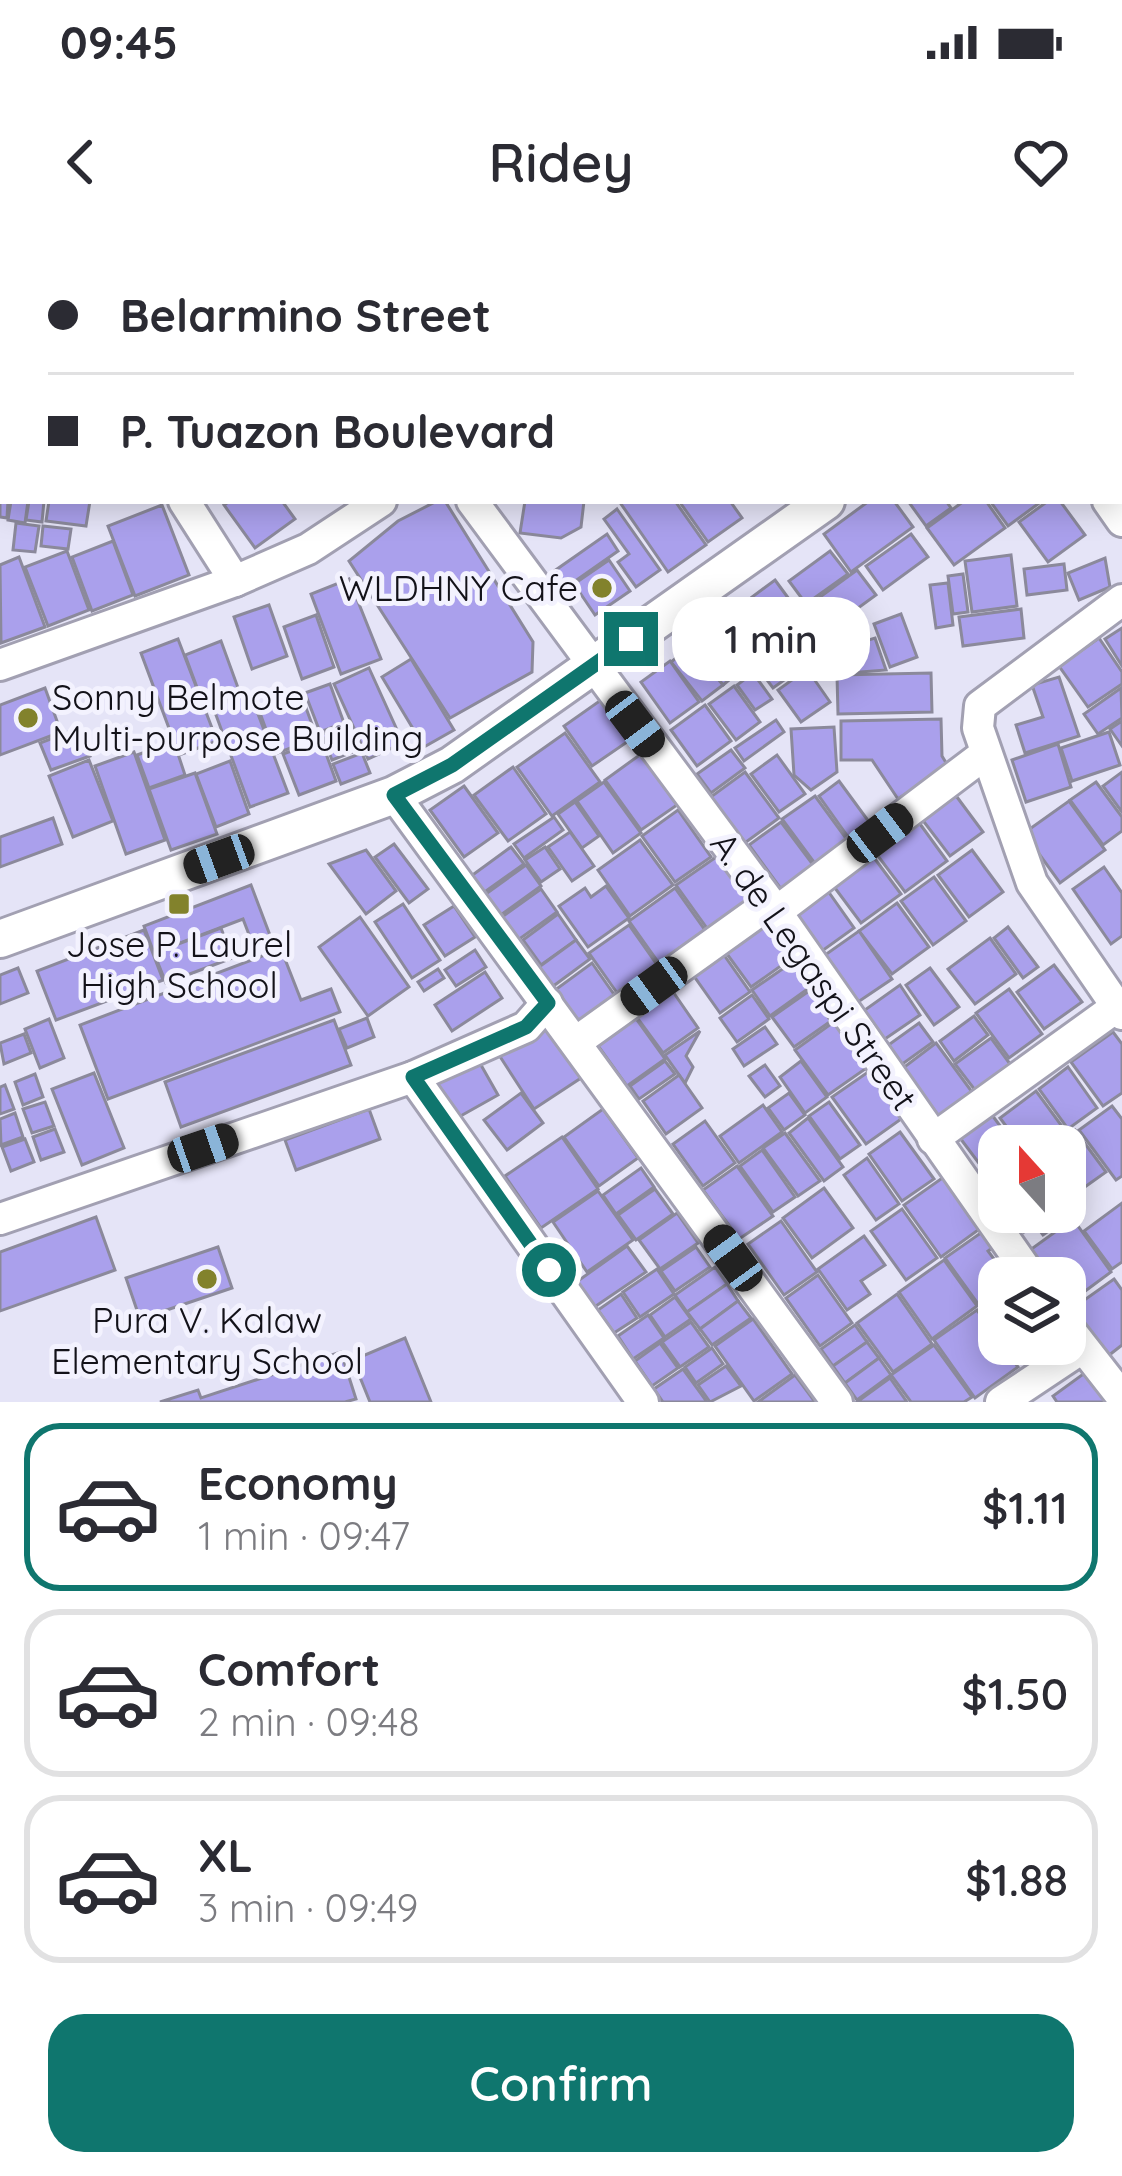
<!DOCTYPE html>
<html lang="en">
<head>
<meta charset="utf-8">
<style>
	body { margin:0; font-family:Quicksand,sans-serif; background:#f7f7f7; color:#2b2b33; height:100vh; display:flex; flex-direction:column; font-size:45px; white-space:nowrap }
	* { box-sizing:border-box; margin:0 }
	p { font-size:39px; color:#7c7c81 }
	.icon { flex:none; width:66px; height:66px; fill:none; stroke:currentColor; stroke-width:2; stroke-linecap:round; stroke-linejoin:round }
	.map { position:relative; height:1162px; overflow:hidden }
	.side { display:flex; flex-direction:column; background:#fff; flex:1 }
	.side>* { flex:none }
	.hud { position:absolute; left:0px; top:0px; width:1122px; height:264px; box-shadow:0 6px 30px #0003; display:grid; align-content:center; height:264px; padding:0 48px; background:#fff }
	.needle { width:78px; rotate:339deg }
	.fabs { position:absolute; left:978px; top:885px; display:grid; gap:24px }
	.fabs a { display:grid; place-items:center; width:108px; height:108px; border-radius:24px; background:#fff; box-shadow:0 6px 30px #0003; font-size:60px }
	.end { position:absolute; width:54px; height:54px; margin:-27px; border:15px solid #0f766e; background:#fff; box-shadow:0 0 0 6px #fff }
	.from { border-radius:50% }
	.bubble { position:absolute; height:84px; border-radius:36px; background:#fff; box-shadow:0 6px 30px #0003; font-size:39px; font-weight:600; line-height:84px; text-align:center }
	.car { position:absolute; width:36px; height:72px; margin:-36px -18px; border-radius:15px; box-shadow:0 0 9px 3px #0007; background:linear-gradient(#222 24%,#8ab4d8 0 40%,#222 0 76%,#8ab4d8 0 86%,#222 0) }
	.hud b { display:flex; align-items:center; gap:42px; height:114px; font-size:45px }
	.hud b+b { border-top:3px solid #e1e1e2 }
	.hud i { width:30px; height:30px; background:#2b2b33 }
	ul { padding:21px 0 0; list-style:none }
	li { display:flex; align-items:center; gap:36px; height:168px; margin:0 24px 18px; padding:0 24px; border:6px solid #e1e1e2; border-radius:36px }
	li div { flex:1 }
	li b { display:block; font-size:45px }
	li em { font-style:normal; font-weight:600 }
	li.selected { border-color:#0f766e }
	li>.icon { width:108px; height:108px; stroke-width:1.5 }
	.primary-button { display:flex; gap:24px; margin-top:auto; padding:24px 48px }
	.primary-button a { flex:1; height:138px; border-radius:36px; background:#0f766e; color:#fff; font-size:48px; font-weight:600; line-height:138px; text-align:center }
	.status { display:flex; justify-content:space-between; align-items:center; height:84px; padding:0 60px; background:#fff; direction:ltr }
	.status svg { height:33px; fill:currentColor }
	header { display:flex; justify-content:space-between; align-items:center; height:156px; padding:0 48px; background:#fff; font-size:54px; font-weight:600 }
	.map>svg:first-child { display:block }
</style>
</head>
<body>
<div class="status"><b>09:45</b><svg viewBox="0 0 49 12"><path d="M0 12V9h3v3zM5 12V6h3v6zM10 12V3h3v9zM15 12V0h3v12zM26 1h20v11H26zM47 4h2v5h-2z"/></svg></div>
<header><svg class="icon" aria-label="back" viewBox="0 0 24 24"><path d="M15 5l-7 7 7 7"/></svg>Ridey<svg class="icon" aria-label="heart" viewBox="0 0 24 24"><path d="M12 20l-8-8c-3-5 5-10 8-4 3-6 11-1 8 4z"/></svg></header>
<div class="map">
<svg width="1122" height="1162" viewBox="0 0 1122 1162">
	<rect width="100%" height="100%" fill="#e5e4f7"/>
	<g fill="#aaa0ec" stroke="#8b899b" stroke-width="3">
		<polygon points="0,0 34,0 3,3 3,34"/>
		<polygon points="242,0 319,0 242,3"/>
		<polygon points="563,0 639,0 635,3"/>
		<polygon points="788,0 836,0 839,3 783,3"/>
		<polygon points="1075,0 1122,0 1122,11 1119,3"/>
		<polygon points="1122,169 1122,236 1119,231"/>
		<polygon points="0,248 3,261 8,261 7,278 0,277"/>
		<polygon points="11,261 28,261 25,283 8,280"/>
		<polygon points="29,261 44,261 42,282 26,280"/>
		<polygon points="49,261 90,261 86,286 46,281"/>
		<polygon points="230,261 282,261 295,279 255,308 224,265"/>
		<polygon points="437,261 445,261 533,402 532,432 450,478 349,321 398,281"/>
		<polygon points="525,261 584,261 581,287 561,298 520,293"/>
		<polygon points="619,261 675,261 706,305 668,332"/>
		<polygon points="679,261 730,261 742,278 708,302"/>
		<polygon points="869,261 894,261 913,287 851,332 824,294"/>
		<polygon points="908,261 946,261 951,268 926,286"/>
		<polygon points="964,261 986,261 1005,288 954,325 927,288"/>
		<polygon points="990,261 1042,261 1008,286"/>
		<polygon points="1048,261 1060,261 1085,295 1048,322 1019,282"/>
		<polygon points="162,265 189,335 135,356 108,286"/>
		<polygon points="617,269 660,330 636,347 618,322 629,314 604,279"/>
		<polygon points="16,283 39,286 35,312 13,310"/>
		<polygon points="43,286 71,289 68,309 41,306"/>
		<polygon points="607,294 618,311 561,351 550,334"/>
		<polygon points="911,294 928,317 883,350 866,326"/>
		<polygon points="113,301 133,355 92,371 72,317"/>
		<polygon points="67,311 89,370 48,386 25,327"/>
		<polygon points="830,311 848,334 806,364 789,341"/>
		<polygon points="1011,315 1017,366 972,372 965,321"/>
		<polygon points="19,317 45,387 1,403 0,325"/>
		<polygon points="1105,318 1110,347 1079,360 1068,333"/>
		<polygon points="609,320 630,351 595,375 574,344"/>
		<polygon points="1064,324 1067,350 1027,355 1024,329"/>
		<polygon points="857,330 876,355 828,390 809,365"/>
		<polygon points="963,334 968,372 953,374 948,336"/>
		<polygon points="349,339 381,419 341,434 311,354"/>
		<polygon points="775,340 800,374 776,391 752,357"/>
		<polygon points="948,343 953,385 936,388 930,345"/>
		<polygon points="751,361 774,393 755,407 732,375"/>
		<polygon points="269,365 287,416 252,429 234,377"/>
		<polygon points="1021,369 1024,398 963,406 959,377"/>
		<polygon points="901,374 917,417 890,427 874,384"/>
		<polygon points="316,375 334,427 302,439 284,387"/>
		<polygon points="800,376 825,411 773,448 758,428 748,436 715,390 732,378 754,409"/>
		<polygon points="1122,388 1122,426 1105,399"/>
		<polygon points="710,391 741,430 723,445 692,406"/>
		<polygon points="875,398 886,430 836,434 855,404"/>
		<polygon points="1099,398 1122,432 1122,444 1088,467 1059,426"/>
		<polygon points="178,399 217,501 179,515 141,413"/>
		<polygon points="221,401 241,456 205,469 185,415"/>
		<polygon points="691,406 723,445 702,461 671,422"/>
		<polygon points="411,419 454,490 424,507 382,437"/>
		<polygon points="670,421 699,462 670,483 641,442"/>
		<polygon points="369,428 403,503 368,519 334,444"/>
		<polygon points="807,429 830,462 801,482 778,450"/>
		<polygon points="753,433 772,459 755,470 737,445"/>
		<polygon points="931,433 932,472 838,474 837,435"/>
		<polygon points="1059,437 1079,496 1025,513 1016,485 1043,477 1032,445"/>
		<polygon points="330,444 344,483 320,492 305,453"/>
		<polygon points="734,446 760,482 736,500 709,464"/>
		<polygon points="45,448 61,492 0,515 0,465"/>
		<polygon points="1121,448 1122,478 1098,494 1084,474"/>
		<polygon points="250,453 288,553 250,567 213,467"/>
		<polygon points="302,457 317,498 275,514 260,473"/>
		<polygon points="601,460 630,500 592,526 564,486"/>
		<polygon points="705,465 731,501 697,526 671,490"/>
		<polygon points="941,479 942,516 948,526 898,559 872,520 841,520 841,481"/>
		<polygon points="776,480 784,492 744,521 735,508"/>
		<polygon points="1122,481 1122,506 1110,489"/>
		<polygon points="349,485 358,510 332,520 322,494"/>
		<polygon points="834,487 837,532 811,550 794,535 791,489"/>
		<polygon points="79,488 90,516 51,530 40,503"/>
		<polygon points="1109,492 1120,525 1072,541 1061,508"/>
		<polygon points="565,493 600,542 552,576 517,527"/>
		<polygon points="321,500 336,541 299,555 283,514"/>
		<polygon points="174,502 185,535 149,548 137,515"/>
		<polygon points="1058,504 1071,547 1026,562 1012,520"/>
		<polygon points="731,510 745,528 711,553 697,534"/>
		<polygon points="134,512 165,600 126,614 95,526"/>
		<polygon points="362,513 370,533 341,544 333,524"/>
		<polygon points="641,514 677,565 641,590 605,540"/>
		<polygon points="777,515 805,554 779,572 751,534"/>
		<polygon points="89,520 113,581 73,597 49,536"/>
		<polygon points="230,521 249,574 216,587 196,534"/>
		<polygon points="513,527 546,574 508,601 474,555"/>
		<polygon points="745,532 779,578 742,605 708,559"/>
		<polygon points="1122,532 1122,572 1103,546"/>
		<polygon points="195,533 217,594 171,610 149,549"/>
		<polygon points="839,541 872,586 851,601 819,556"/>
		<polygon points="604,542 641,593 613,613 577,561"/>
		<polygon points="1096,542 1122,577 1122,591 1103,605 1070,560"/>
		<polygon points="464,546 498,593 464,617 430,570"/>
		<polygon points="951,549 983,592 950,616 918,574"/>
		<polygon points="815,556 851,605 819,629 782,579"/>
		<polygon points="1069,561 1105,610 1060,643 1024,593"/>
		<polygon points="575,562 599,596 582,608 558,574"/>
		<polygon points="678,570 711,617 675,642 642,596"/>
		<polygon points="912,573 947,621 905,652 869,604"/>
		<polygon points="554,577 563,590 524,618 514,604"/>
		<polygon points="53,578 62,604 0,627 0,597"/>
		<polygon points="781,582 817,630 784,653 749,605"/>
		<polygon points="570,592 594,626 572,641 548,607"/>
		<polygon points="640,600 673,645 630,676 598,630"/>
		<polygon points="394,604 428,649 409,663 375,617"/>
		<polygon points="511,607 524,624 479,656 467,639"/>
		<polygon points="545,607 560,629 541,642 525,620"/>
		<polygon points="366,610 396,651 366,674 329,624"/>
		<polygon points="972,610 1003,652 969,677 938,635"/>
		<polygon points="719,615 756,667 714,698 676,645"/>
		<polygon points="872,615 901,654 861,683 832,644"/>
		<polygon points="526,625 541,646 498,677 483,656"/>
		<polygon points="1104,627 1122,653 1122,696 1111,704 1073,649"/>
		<polygon points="934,637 966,681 933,705 901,661"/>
		<polygon points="823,644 854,688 822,711 791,667"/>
		<polygon points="251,645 271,698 253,705 243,679 154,713 144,686"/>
		<polygon points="606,646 629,678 588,707 559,666 585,648 591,657"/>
		<polygon points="675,648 707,693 661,726 629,681"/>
		<polygon points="541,649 557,672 518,700 502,677"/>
		<polygon points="897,663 929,707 892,734 859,691"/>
		<polygon points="403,664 440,720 412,738 375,682"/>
		<polygon points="454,666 475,697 445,716 424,685"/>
		<polygon points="558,674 576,700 541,725 523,700"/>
		<polygon points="760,674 792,718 751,747 719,703"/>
		<polygon points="360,677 409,747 368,776 319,707"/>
		<polygon points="629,685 660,729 620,757 589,713"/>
		<polygon points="1008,687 1038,727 1023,738 994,698"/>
		<polygon points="221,688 232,718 166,743 154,713"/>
		<polygon points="144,690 163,740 56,780 37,731"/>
		<polygon points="859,691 892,739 858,762 825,715"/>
		<polygon points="990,698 1016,734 975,764 948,729"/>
		<polygon points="576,700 590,719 552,747 539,727"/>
		<polygon points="719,708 750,752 720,773 689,729"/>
		<polygon points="281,709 301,760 331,749 340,772 108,859 80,785"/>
		<polygon points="475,710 486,727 456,746 445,730"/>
		<polygon points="592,723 620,763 579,793 551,753"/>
		<polygon points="791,723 809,748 770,776 752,750"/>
		<polygon points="1054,725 1082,762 1044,789 1017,752"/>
		<polygon points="18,728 28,753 0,764 0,735"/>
		<polygon points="930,728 959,767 934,785 906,745"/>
		<polygon points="438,729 444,738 424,751 418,742"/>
		<polygon points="485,732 502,758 452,791 435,765"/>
		<polygon points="900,745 920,775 882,801 862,772"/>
		<polygon points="669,746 698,788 663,813 633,772"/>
		<polygon points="1009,749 1042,794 1009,818 976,773"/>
		<polygon points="809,751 831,781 794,807 772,777"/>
		<polygon points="752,755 769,779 737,802 720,778"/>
		<polygon points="632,773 665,819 627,846 594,800"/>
		<polygon points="974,776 988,795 954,821 940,801"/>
		<polygon points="367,778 374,797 347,808 339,789"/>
		<polygon points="49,779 64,818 40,828 25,789"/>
		<polygon points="334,780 351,825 181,887 165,842"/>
		<polygon points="835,781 868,827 828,855 795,810"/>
		<polygon points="919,783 933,802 901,825 887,806"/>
		<polygon points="547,785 581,838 534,869 499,815"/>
		<polygon points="765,787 777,804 744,826 733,809"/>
		<polygon points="700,791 686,816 693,827 685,843 665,815"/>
		<polygon points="1113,792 1122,804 1122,853 1103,866 1071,822"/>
		<polygon points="24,794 31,813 4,824 0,803"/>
		<polygon points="991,798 1013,828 978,854 955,824"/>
		<polygon points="936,803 975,856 942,881 903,828"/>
		<polygon points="477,818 498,855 457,878 436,841"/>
		<polygon points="665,821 675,834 639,859 630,846"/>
		<polygon points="801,821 827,857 805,873 780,837"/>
		<polygon points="765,825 780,846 765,857 749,836"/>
		<polygon points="1068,827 1097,868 1068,889 1039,849"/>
		<polygon points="871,830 904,877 866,904 832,857"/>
		<polygon points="94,833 124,908 82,925 52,849"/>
		<polygon points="35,834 43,857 23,865 15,842"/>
		<polygon points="679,835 702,868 666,894 643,861"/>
		<polygon points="5,845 14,869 0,874 0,847"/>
		<polygon points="1036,851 1064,889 1041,906 1021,906 1000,878"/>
		<polygon points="521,853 543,883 507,910 484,880"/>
		<polygon points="789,853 805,875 784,890 768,868"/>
		<polygon points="45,862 54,886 32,893 23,869"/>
		<polygon points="829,862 860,905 840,919 809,876"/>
		<polygon points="763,865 782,892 739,923 720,896"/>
		<polygon points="1112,866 1122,879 1122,936 1116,940 1079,890"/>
		<polygon points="369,869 380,899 296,930 285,900"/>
		<polygon points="603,869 638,918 599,946 564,897"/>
		<polygon points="15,873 23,897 1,905 0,879"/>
		<polygon points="992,875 1015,906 999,906 999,938 993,942 960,898"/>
		<polygon points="808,878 843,927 824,941 789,893"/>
		<polygon points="705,881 735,923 703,946 673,904"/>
		<polygon points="55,889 64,912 41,920 33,897"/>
		<polygon points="1075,890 1106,932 1065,961 1065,906 1053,906"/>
		<polygon points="900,892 934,939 902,961 869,914"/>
		<polygon points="785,893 820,941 798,956 763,908"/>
		<polygon points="562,897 598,949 541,988 505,936"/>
		<polygon points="25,899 34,922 11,931 2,907"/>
		<polygon points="762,910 795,957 773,972 740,926"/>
		<polygon points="867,918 899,964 876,980 844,935"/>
		<polygon points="737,926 773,976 739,999 703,950"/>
		<polygon points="641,928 654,947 616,974 603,955"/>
		<polygon points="948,934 985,985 941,1017 904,965"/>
		<polygon points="824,948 853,988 812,1018 783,978"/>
		<polygon points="655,949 673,974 636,1000 618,975"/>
		<polygon points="598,951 633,1000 587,1032 553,982"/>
		<polygon points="1122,963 1122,1022 1112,1029 1084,991"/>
		<polygon points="1065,968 1070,976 1043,995 1035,984 1024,992 1010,972"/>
		<polygon points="902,969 937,1018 906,1040 871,991"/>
		<polygon points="677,973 698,1003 660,1029 639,1000"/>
		<polygon points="96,977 115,1030 0,1071 0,1012"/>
		<polygon points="1073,979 1111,1032 1069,1063 1065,1038 1051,1038 1030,1010"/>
		<polygon points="781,981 817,1032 784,1055 748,1004"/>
		<polygon points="985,990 996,1005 988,1011 1008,1038 999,1038 999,1056 981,1068 945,1018"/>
		<polygon points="864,996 885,1025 861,1041 870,1054 847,1070 818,1029"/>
		<polygon points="627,1006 646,1032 593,1068 575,1043"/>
		<polygon points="218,1007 232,1048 140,1079 126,1038"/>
		<polygon points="696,1007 710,1027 675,1051 661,1031"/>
		<polygon points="944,1020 977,1066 932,1099 899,1052"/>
		<polygon points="715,1027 727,1044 687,1072 675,1055"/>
		<polygon points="657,1029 674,1054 640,1077 623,1052"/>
		<polygon points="818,1035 852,1083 820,1106 786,1058"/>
		<polygon points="1114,1039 1122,1050 1122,1105 1108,1116 1073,1068"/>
		<polygon points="727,1044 738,1061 700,1089 687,1072"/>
		<polygon points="621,1054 637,1078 614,1093 598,1070"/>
		<polygon points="897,1054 932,1104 893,1132 857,1083"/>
		<polygon points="675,1057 691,1079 665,1097 650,1075"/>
		<polygon points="998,1058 999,1059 999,1097 980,1070"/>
		<polygon points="738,1061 751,1078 712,1105 700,1089"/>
		<polygon points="977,1070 1018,1127 975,1158 934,1100"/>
		<polygon points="648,1075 664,1098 633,1119 618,1096"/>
		<polygon points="753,1079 792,1134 754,1161 715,1106"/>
		<polygon points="691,1082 709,1107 680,1127 662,1102"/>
		<polygon points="855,1085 867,1102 833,1126 821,1109"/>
		<polygon points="405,1098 431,1162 370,1162 353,1120"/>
		<polygon points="867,1102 879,1118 845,1143 833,1126"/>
		<polygon points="660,1103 678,1128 652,1146 635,1121"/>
		<polygon points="1004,1104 1031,1104 1036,1111 1018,1123"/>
		<polygon points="934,1105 972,1157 964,1162 911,1162 891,1135"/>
		<polygon points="712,1108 723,1124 696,1143 685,1127"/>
		<polygon points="341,1112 356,1159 345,1162 160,1162 198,1150 201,1158"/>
		<polygon points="879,1118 891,1135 857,1160 845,1143"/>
		<polygon points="726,1126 741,1146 710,1162 698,1145"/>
		<polygon points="683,1129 707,1162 663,1162 654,1149"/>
		<polygon points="1086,1132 1107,1162 1057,1162 1053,1156"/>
		<polygon points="795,1135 815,1162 758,1162"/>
		<polygon points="890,1138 907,1162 857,1162"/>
	</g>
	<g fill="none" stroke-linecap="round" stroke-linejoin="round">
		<defs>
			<g id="minor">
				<polyline points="160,0 179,3"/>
				<polyline points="346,0 347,3"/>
				<polyline points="690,0 691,3"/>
				<polyline points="744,3 749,0"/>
				<polyline points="0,202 3,202"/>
				<polyline points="184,261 235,341"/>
				<polyline points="472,261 770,663 1032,1038"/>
				<polyline points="1108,261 1122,281"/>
				<polyline points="1122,360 980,466 978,488 1032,643 1122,774"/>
				<polyline points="0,425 235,341 308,309 381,261"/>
				<polyline points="394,555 837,1162"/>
				<polyline points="776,672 985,514"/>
				<polyline points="576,802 770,663"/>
				<polyline points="413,837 643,1162"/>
				<polyline points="933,899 1115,768"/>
				<polyline points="0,979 413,837 526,787 547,763"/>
				<polyline points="1065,1084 1122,1157"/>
				<polyline points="1001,1162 1082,1108"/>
			</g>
			<g id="major">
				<polyline points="1119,55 1122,53"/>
				<polyline points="0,699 394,555 452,525 826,261"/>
			</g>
		</defs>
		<use href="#minor" stroke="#a2a0b2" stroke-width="36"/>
		<use href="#major" stroke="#a2a0b2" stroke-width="42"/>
		<use href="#minor" stroke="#fff" stroke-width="30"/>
		<use href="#major" stroke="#fff" stroke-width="36"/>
	</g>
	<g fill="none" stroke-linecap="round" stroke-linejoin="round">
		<polyline stroke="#0f766e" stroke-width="15" points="549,1030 413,837 526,787 548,763 394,555 452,525 631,399"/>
	</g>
	<g fill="#82822c" stroke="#f3f2fe" stroke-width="4.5">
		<circle cx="602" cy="348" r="12"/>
		<circle cx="28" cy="478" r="12"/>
		<rect x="167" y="652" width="24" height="24" rx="6"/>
		<circle cx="207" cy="1039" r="12"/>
	</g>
	<g text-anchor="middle" stroke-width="10" stroke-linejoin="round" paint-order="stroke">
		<g font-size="36" fill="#131219" stroke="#f3f2fe">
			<text x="578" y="361" text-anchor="end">WLDHNY Cafe</text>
			<text x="52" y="470" text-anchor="start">Sonny Belmote<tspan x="52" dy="41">Multi-purpose Building</tspan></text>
			<text x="179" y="717">Jose P. Laurel<tspan x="179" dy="41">High School</tspan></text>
			<text x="207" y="1093">Pura V. Kalaw<tspan x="207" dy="41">Elementary School</tspan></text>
		</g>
		<g font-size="36" fill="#131219" stroke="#f3f2fe">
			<text transform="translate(814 731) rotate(55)" y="13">A. de Legaspi Street</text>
		</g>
	</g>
</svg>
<div class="fabs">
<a><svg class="needle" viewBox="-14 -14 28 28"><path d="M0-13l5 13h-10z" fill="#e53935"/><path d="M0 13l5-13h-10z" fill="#7c7c81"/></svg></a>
<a><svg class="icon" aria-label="layers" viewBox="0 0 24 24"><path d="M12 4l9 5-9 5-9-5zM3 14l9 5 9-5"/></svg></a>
</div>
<i class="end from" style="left:549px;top:1030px"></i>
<i class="end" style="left:631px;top:399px"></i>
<div class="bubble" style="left:672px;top:357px;width:198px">1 min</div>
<i class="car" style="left:635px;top:484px;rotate:143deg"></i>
<i class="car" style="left:880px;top:593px;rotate:53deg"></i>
<i class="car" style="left:219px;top:619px;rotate:250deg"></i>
<i class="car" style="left:654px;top:746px;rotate:234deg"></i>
<i class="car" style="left:203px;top:908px;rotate:71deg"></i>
<i class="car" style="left:733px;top:1018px;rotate:324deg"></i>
<div class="hud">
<b><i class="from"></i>Belarmino Street</b>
<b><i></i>P. Tuazon Boulevard</b>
</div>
</div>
<section class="side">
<ul>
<li class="selected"><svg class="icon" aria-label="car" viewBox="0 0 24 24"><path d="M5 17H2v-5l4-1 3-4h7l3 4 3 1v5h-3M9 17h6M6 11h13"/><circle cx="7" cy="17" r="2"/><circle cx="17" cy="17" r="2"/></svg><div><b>Economy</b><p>1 min · 09:47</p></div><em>$1.11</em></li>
<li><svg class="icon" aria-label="car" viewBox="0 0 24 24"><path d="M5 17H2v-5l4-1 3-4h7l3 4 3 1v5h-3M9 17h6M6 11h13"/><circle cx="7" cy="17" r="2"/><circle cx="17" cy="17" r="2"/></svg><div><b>Comfort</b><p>2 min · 09:48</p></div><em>$1.50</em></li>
<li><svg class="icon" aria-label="car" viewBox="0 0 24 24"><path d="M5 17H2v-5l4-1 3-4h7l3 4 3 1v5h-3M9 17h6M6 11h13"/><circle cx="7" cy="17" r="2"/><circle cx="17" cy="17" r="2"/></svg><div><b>XL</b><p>3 min · 09:49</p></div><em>$1.88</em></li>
</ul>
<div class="primary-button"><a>Confirm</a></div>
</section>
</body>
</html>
